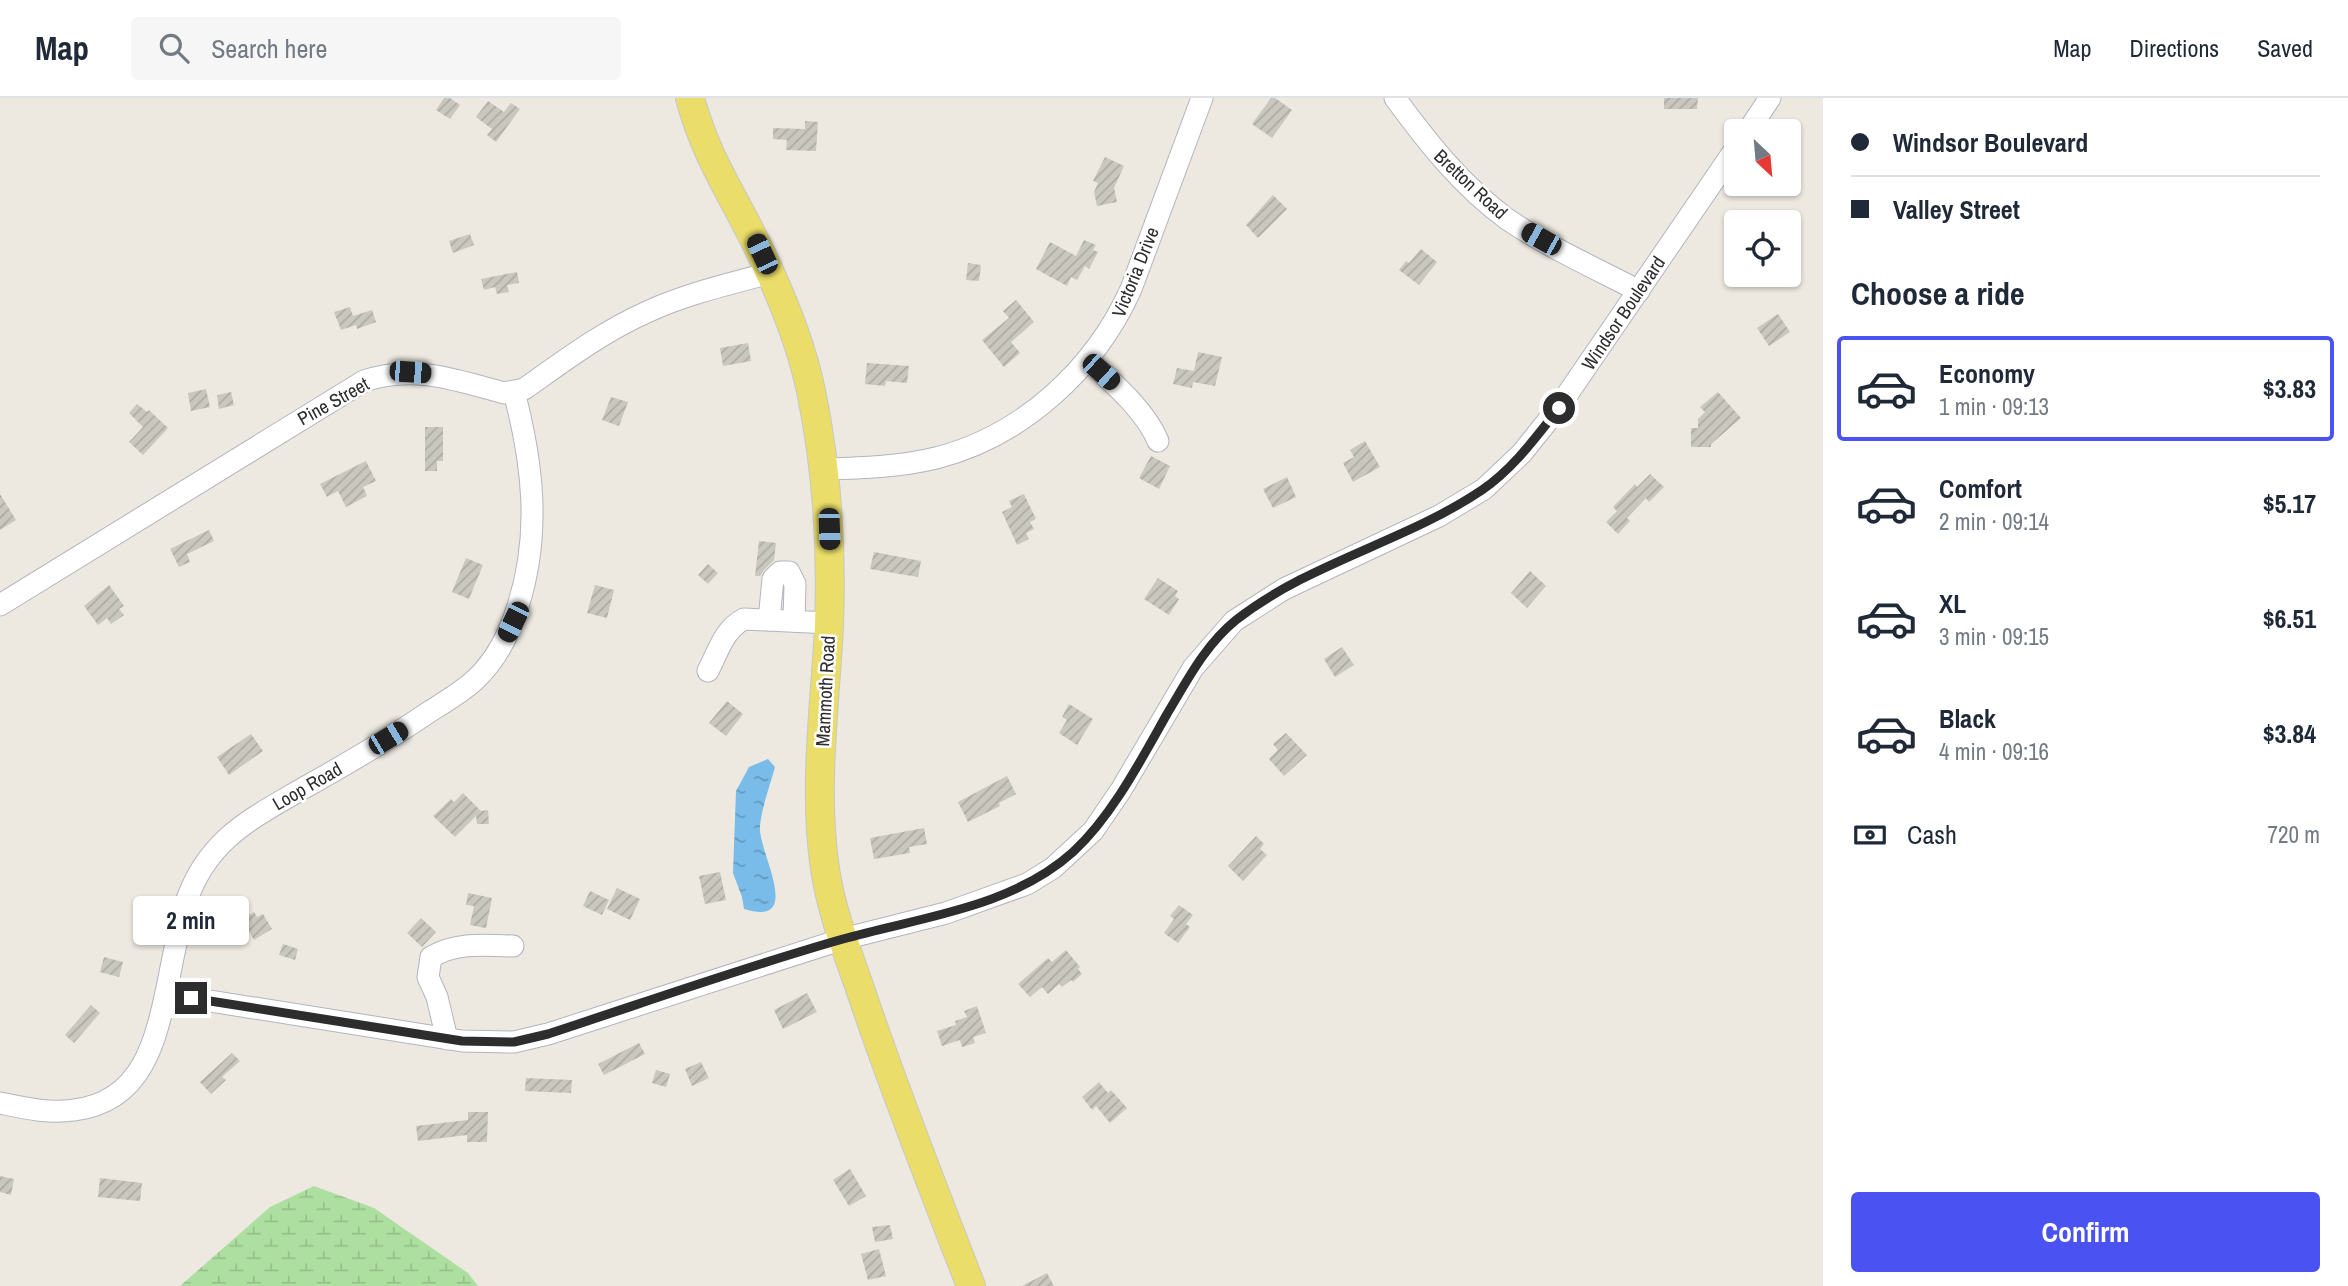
<!DOCTYPE html>
<html lang="en">
<head>
<meta charset="utf-8">
<style>
	body { margin:0; font-family:"Archivo Narrow",sans-serif; background:#f6f6f7; color:#1f2937; height:100vh; display:flex; flex-direction:column; font-size:26px; white-space:nowrap }
	* { box-sizing:border-box; margin:0 }
	p { font-size:23px; color:#747a83 }
	.icon { flex:none; width:38px; height:38px; fill:none; stroke:currentColor; stroke-width:2; stroke-linecap:round; stroke-linejoin:round }
	.map { position:relative; flex:1; overflow:hidden }
	.side { display:flex; flex-direction:column; background:#fff; width:525px }
	.side>* { flex:none }
	.banner { display:grid; align-content:center; height:154px; padding:0 28px; background:#fff }
	.needle { width:46px; rotate:154deg }
	.buttons { position:absolute; left:1724px; top:21px; display:grid; gap:14px }
	.buttons a { display:grid; place-items:center; width:77px; height:77px; border-radius:7px; background:#fff; box-shadow:0 2px 5px #0004; font-size:35px }
	.end { position:absolute; width:32px; height:32px; margin:-16px; border:9px solid #2d2d2d; background:#fff; box-shadow:0 0 0 4px #fff }
	.from { border-radius:50% }
	.bubble { position:absolute; height:49px; border-radius:7px; background:#fff; box-shadow:0 2px 5px #0004; font-size:23px; font-weight:800; line-height:49px; text-align:center }
	.car { position:absolute; width:21px; height:42px; margin:-21px -10px; border-radius:9px; box-shadow:0 0 5px 2px #0007; background:linear-gradient(#222 24%,#8ab4d8 0 40%,#222 0 76%,#8ab4d8 0 86%,#222 0) }
	.banner b { display:flex; align-items:center; gap:24px; height:66px; font-size:26px }
	.banner b+b { border-top:2px solid #e0e1e3 }
	.banner i { width:18px; height:18px; background:#1f2937 }
	ul { padding:0; list-style:none }
	li { display:flex; align-items:center; gap:21px; height:105px; margin:0 14px 10px; padding:0 14px; border:4px solid transparent; border-radius:7px }
	li div { flex:1 }
	li b { display:block; font-size:26px }
	li em { font-style:normal; font-weight:800 }
	li.current { border-color:#4a53f1 }
	li>.icon { width:63px; height:63px; stroke-width:1.5 }
	h2 { padding:0 28px; font-size:32px; line-height:84px }
	.pay { display:flex; align-items:center; gap:18px; height:77px; padding:0 28px; font-size:26px }
	.pay p { margin-inline-start:auto }
	.primary-button { display:flex; gap:14px; margin-top:auto; padding:14px 28px }
	.primary-button a { flex:1; height:80px; border-radius:7px; background:#4a53f1; color:#fff; font-size:28px; font-weight:800; line-height:80px; text-align:center }
	header { display:flex; align-items:center; gap:42px; box-sizing:border-box; height:98px; padding:0 35px; background:#fff; border-bottom:2px solid #e0e1e3 }
	header strong { font-size:33px }
	nav { display:flex; gap:38px; margin-inline-start:auto; font-size:24px }
	.search { width:490px; height:63px; background:#f6f6f7; display:flex; align-items:center; gap:18px; box-sizing:border-box; padding:0 24px; border-radius:7px; color:#747a83; font-size:26px }
	main { display:flex; flex:1; min-height:0 }
	.map>svg:first-child { display:block }
</style>
</head>
<body>
<header>
<strong>Map</strong>
<div class="search"><svg class="icon" aria-label="search" viewBox="0 0 24 24"><circle cx="10" cy="10" r="6"/><path d="M15 15l6 6"/></svg>Search here</div>
<nav><a>Map</a><a>Directions</a><a>Saved</a></nav>
</header>
<main>
<div class="map">
<svg width="1823" height="1188" viewBox="0 0 1823 1188">
	<defs>
		<pattern id="wetland-marsh" width="20" height="14" patternUnits="userSpaceOnUse" patternTransform="scale(1.75)"><rect width="20" height="14" fill="#ade0a0"/><path d="M1 5h8M5 5V1M11 12h8M15 12V8" fill="none" stroke="#95c08a"/></pattern>
		<pattern id="water-ripples" width="26" height="14" patternUnits="userSpaceOnUse" patternTransform="scale(1.75)"><rect width="26" height="14" fill="#7abce9"/><path d="M2 4q2-2 4 0t4 0M15 11q2-2 4 0t4 0" fill="none" stroke="#6499bd"/></pattern>
		<pattern id="building-hatch" width="6" height="6" patternUnits="userSpaceOnUse" patternTransform="scale(1.75)"><rect width="6" height="6" fill="#c9c7be"/><path d="M-1 1l2-2M0 6l6-6M5 7l2-2" fill="none" stroke="#adaba4"/></pattern>
	</defs>
	<rect width="100%" height="100%" fill="#ede9e0"/>
	<polygon fill="url(#wetland-marsh)" points="314,1088 374,1110 468,1175 478,1188 180,1188 270,1109"/>
	<path fill="url(#water-ripples)" d="M768,661l7,8c-5,19 -13,39 -15,59 -3,24 46,102 -16,83l-2,-12 -9,-24 3,-82 13,-24z"/>
	<g fill="url(#building-hatch)">
		<polygon points="444,0 450,0 460,7 450,21 436,12"/>
		<polygon points="1271,0 1275,0 1292,12 1272,40 1252,26"/>
		<polygon points="1664,0 1698,0 1697,11 1664,11"/>
		<polygon points="488,3 504,14 511,5 520,11 496,44 487,37 492,31 476,19"/>
		<polygon points="805,23 818,24 816,53 786,52 787,42 773,41 773,30 805,31"/>
		<polygon points="1105,59 1124,68 1114,90 1117,104 1097,108 1094,94 1098,85 1093,83"/>
		<polygon points="1273,97 1287,111 1258,140 1246,127"/>
		<polygon points="470,136 474,147 453,155 449,143"/>
		<polygon points="1084,142 1096,147 1093,152 1098,154 1089,171 1085,168 1077,182 1071,179 1067,188 1036,171 1050,144 1076,158"/>
		<polygon points="1421,151 1437,164 1419,187 1399,172 1406,163 1409,165"/>
		<polygon points="968,165 981,167 979,183 966,182"/>
		<polygon points="517,174 519,185 507,187 509,194 497,196 495,189 484,192 481,181"/>
		<polygon points="1016,202 1034,224 1011,244 1020,255 1004,269 982,242 1009,220 1003,213"/>
		<polygon points="350,209 353,218 372,212 376,224 357,231 356,227 341,232 334,214"/>
		<polygon points="1778,216 1790,234 1769,248 1757,230"/>
		<polygon points="748,245 751,263 723,268 720,250"/>
		<polygon points="1198,254 1222,259 1215,288 1193,284 1192,290 1173,286 1177,270 1194,273"/>
		<polygon points="867,265 909,268 907,285 886,283 885,288 865,286"/>
		<polygon points="206,291 210,309 191,313 188,295"/>
		<polygon points="231,294 234,307 219,311 217,297"/>
		<polygon points="1718,294 1741,320 1711,346 1711,349 1691,349 1691,330 1698,330 1698,321 1705,314 1700,309"/>
		<polygon points="611,299 628,304 619,328 602,322"/>
		<polygon points="137,306 147,314 149,312 168,330 143,357 129,344 143,329 129,315"/>
		<polygon points="425,329 443,329 443,363 437,363 437,373 425,373"/>
		<polygon points="1365,343 1380,369 1353,384 1343,365 1354,359 1350,352"/>
		<polygon points="1151,358 1170,368 1159,391 1139,380"/>
		<polygon points="366,363 376,383 363,389 367,398 346,409 338,393 327,399 320,386"/>
		<polygon points="1650,376 1664,389 1649,404 1646,400 1627,420 1630,423 1618,436 1606,424 1617,413 1613,409 1635,386 1637,389"/>
		<polygon points="1287,379 1296,399 1273,410 1263,391"/>
		<polygon points="0,396 16,422 0,432"/>
		<polygon points="1024,396 1036,421 1030,424 1034,431 1026,435 1029,441 1017,447 1002,414 1012,409 1009,403"/>
		<polygon points="209,432 214,443 187,456 190,464 179,469 170,451"/>
		<polygon points="759,443 776,445 774,462 764,472 760,478 755,478"/>
		<polygon points="874,454 921,463 918,479 870,471"/>
		<polygon points="466,460 483,467 469,501 452,494"/>
		<polygon points="708,466 718,475 708,486 698,477"/>
		<polygon points="1530,473 1546,488 1527,510 1511,495"/>
		<polygon points="1158,480 1178,493 1175,498 1179,501 1169,517 1144,501"/>
		<polygon points="109,487 124,508 119,511 124,517 111,526 107,520 98,527 84,508"/>
		<polygon points="595,487 614,492 607,520 587,515"/>
		<polygon points="1342,549 1354,567 1335,579 1324,561"/>
		<polygon points="727,603 743,616 726,638 709,625"/>
		<polygon points="1069,606 1093,621 1077,647 1059,635 1067,622 1062,619"/>
		<polygon points="1286,635 1307,657 1284,678 1269,661 1278,652 1273,646"/>
		<polygon points="251,636 263,653 229,677 217,659"/>
		<polygon points="1007,678 1016,696 999,705 1000,708 968,724 958,704"/>
		<polygon points="463,695 481,713 488,712 489,726 477,726 476,718 455,739 433,718 451,701 454,704"/>
		<polygon points="924,730 927,746 909,749 910,755 874,761 870,740"/>
		<polygon points="1256,738 1264,746 1260,751 1267,757 1243,783 1228,768"/>
		<polygon points="720,774 726,802 705,806 699,778"/>
		<polygon points="617,790 640,801 630,822 607,811"/>
		<polygon points="590,793 609,802 602,817 583,808"/>
		<polygon points="468,795 492,800 486,830 470,827 474,808 466,807"/>
		<polygon points="1179,807 1193,817 1186,826 1190,829 1178,845 1164,835 1174,821 1170,818"/>
		<polygon points="254,814 257,819 263,816 272,831 254,842 242,821"/>
		<polygon points="421,820 436,834 422,849 407,835"/>
		<polygon points="283,846 298,851 295,862 279,857"/>
		<polygon points="1066,852 1080,869 1078,871 1082,876 1073,884 1071,882 1062,889 1059,886 1048,896 1042,889 1030,899 1018,886 1048,860 1052,864"/>
		<polygon points="104,859 123,864 119,879 100,874"/>
		<polygon points="807,895 817,914 783,931 774,912"/>
		<polygon points="91,907 100,915 74,945 65,937"/>
		<polygon points="977,908 986,935 973,939 975,945 962,949 960,942 942,948 937,933 956,927 955,923 967,919 964,913"/>
		<polygon points="639,945 645,956 604,977 598,966"/>
		<polygon points="232,955 240,963 222,979 226,982 211,996 200,984"/>
		<polygon points="701,964 709,980 692,988 685,971"/>
		<polygon points="656,972 670,976 666,989 652,985"/>
		<polygon points="526,980 572,982 571,995 525,993"/>
		<polygon points="1099,984 1108,995 1111,992 1127,1010 1110,1025 1096,1008 1092,1012 1082,999"/>
		<polygon points="468,1014 488,1014 487,1044 467,1044 467,1037 418,1043 416,1028 468,1022"/>
		<polygon points="850,1071 866,1098 849,1108 833,1082"/>
		<polygon points="0,1078 14,1081 11,1097 0,1094"/>
		<polygon points="100,1080 142,1085 140,1103 98,1099"/>
		<polygon points="890,1127 893,1141 875,1144 872,1129"/>
		<polygon points="879,1151 886,1178 868,1182 861,1156"/>
		<polygon points="1047,1175 1054,1188 1022,1188"/>
	</g>
	<g fill="none" stroke-linecap="round" stroke-linejoin="round">
		<defs>
			<g id="minor">
				<path d="M1395,0c33,45 67,88 112,121 41,28 88,49 132,72"/>
				<polyline points="1748,33 1770,0"/>
				<path d="M1088,262c25,23 57,50 70,81"/>
				<path d="M825,371c37,-1 74,-2 111,-11 87,-22 159,-89 195,-169l71,-191"/>
				<path d="M0,507l364,-224c49,-17 93,-1 140,12l20,-4c40,-28 78,-57 123,-77 39,-18 82,-28 123,-39"/>
				<polyline points="769,522 773,481 780,474 789,474 795,486 794,523"/>
				<path d="M708,573c10,-19 16,-42 36,-52l85,4"/>
				<polyline points="166,896 462,943 514,944 548,936 843,841 946,815 1027,786 1053,770 1093,733 1121,692 1193,570 1234,523 1284,491 1439,418 1484,391 1522,355 1558,310 1736,50"/>
				<path d="M447,941l-10,-42 -9,-20 3,-20c26,-15 53,-12 82,-11"/>
				<path d="M0,1005c24,5 49,11 74,7 69,-8 82,-70 94,-127 5,-26 10,-52 17,-78 21,-64 62,-84 117,-116 43,-24 86,-49 127,-77 16,-10 33,-20 47,-33 21,-20 34,-47 42,-73 23,-72 15,-142 -4,-214"/>
			</g>
			<path id="major" d="M690,0c15,56 39,91 64,141 24,48 46,99 57,152 16,77 21,156 18,235 -4,80 -16,163 -4,243 7,47 26,92 41,137 32,94 69,187 105,280"/>
		</defs>
		<use href="#minor" stroke="#b3b4bf" stroke-width="23"/>
		<use href="#major" stroke="#c8c8c8" stroke-width="30"/>
		<use href="#minor" stroke="#fff" stroke-width="21"/>
		<use href="#major" stroke="#eadd69" stroke-width="28"/>
	</g>
	<g fill="none" stroke-linecap="round" stroke-linejoin="round">
		<path stroke="#2d2d2d" stroke-width="9" d="M191,900l271,43 52,1 34,-8c98,-32 196,-67 295,-95 77,-22 168,-31 230,-87 39,-36 68,-92 94,-138 20,-33 38,-69 69,-94 74,-58 169,-78 246,-130 31,-21 54,-53 77,-82"/>
	</g>
	<g text-anchor="middle" stroke-width="5" stroke-linejoin="round" paint-order="stroke">
		<g font-size="19" fill="#2d2d2d" stroke="#fff">
			<text transform="translate(1471 86) rotate(43)" y="7">Bretton Road</text>
			<text transform="translate(1135 174) rotate(-68)" y="7">Victoria Drive</text>
			<text transform="translate(1623 215) rotate(-56)" y="7">Windsor Boulevard</text>
			<text transform="translate(333 303) rotate(-29)" y="7">Pine Street</text>
			<text transform="translate(825 593) rotate(-87)" y="7">Mammoth Road</text>
			<text transform="translate(307 688) rotate(-30)" y="7">Loop Road</text>
		</g>
	</g>
</svg>
<div class="buttons">
<a><svg class="needle" viewBox="-14 -14 28 28"><path d="M0-13l5 13h-10z" fill="#e53935"/><path d="M0 13l5-13h-10z" fill="#747a83"/></svg></a>
<a><svg class="icon" aria-label="locate" viewBox="0 0 24 24"><circle cx="12" cy="12" r="6"/><path d="M12 2v4M12 18v4M2 12h4M18 12h4"/></svg></a>
</div>
<i class="end from" style="left:1559px;top:310px"></i>
<i class="end" style="left:191px;top:900px"></i>
<div class="bubble" style="left:133px;top:798px;width:116px">2 min</div>
<i class="car" style="left:1541px;top:141px;rotate:299deg"></i>
<i class="car" style="left:762px;top:156px;rotate:335deg"></i>
<i class="car" style="left:410px;top:274px;rotate:94deg"></i>
<i class="car" style="left:1101px;top:274px;rotate:132deg"></i>
<i class="car" style="left:829px;top:431px;rotate:178deg"></i>
<i class="car" style="left:513px;top:524px;rotate:206deg"></i>
<i class="car" style="left:388px;top:640px;rotate:59deg"></i>
</div>
<section class="side">
<div class="banner">
<b><i class="from"></i>Windsor Boulevard</b>
<b><i></i>Valley Street</b>
</div>
<h2>Choose a ride</h2>
<ul>
<li class="current"><svg class="icon" aria-label="car" viewBox="0 0 24 24"><path d="M5 17H2v-5l4-1 3-4h7l3 4 3 1v5h-3M9 17h6M6 11h13"/><circle cx="7" cy="17" r="2"/><circle cx="17" cy="17" r="2"/></svg><div><b>Economy</b><p>1 min · 09:13</p></div><em>$3.83</em></li>
<li><svg class="icon" aria-label="car" viewBox="0 0 24 24"><path d="M5 17H2v-5l4-1 3-4h7l3 4 3 1v5h-3M9 17h6M6 11h13"/><circle cx="7" cy="17" r="2"/><circle cx="17" cy="17" r="2"/></svg><div><b>Comfort</b><p>2 min · 09:14</p></div><em>$5.17</em></li>
<li><svg class="icon" aria-label="car" viewBox="0 0 24 24"><path d="M5 17H2v-5l4-1 3-4h7l3 4 3 1v5h-3M9 17h6M6 11h13"/><circle cx="7" cy="17" r="2"/><circle cx="17" cy="17" r="2"/></svg><div><b>XL</b><p>3 min · 09:15</p></div><em>$6.51</em></li>
<li><svg class="icon" aria-label="car" viewBox="0 0 24 24"><path d="M5 17H2v-5l4-1 3-4h7l3 4 3 1v5h-3M9 17h6M6 11h13"/><circle cx="7" cy="17" r="2"/><circle cx="17" cy="17" r="2"/></svg><div><b>Black</b><p>4 min · 09:16</p></div><em>$3.84</em></li>
</ul>
<div class="pay"><svg class="icon" aria-label="cash" viewBox="0 0 24 24"><path d="M3 7h18v10H3z"/><circle cx="12" cy="12" r="2"/></svg>Cash<p>720 m</p></div>
<div class="primary-button"><a>Confirm</a></div>
</section>
</main>
</body>
</html>
